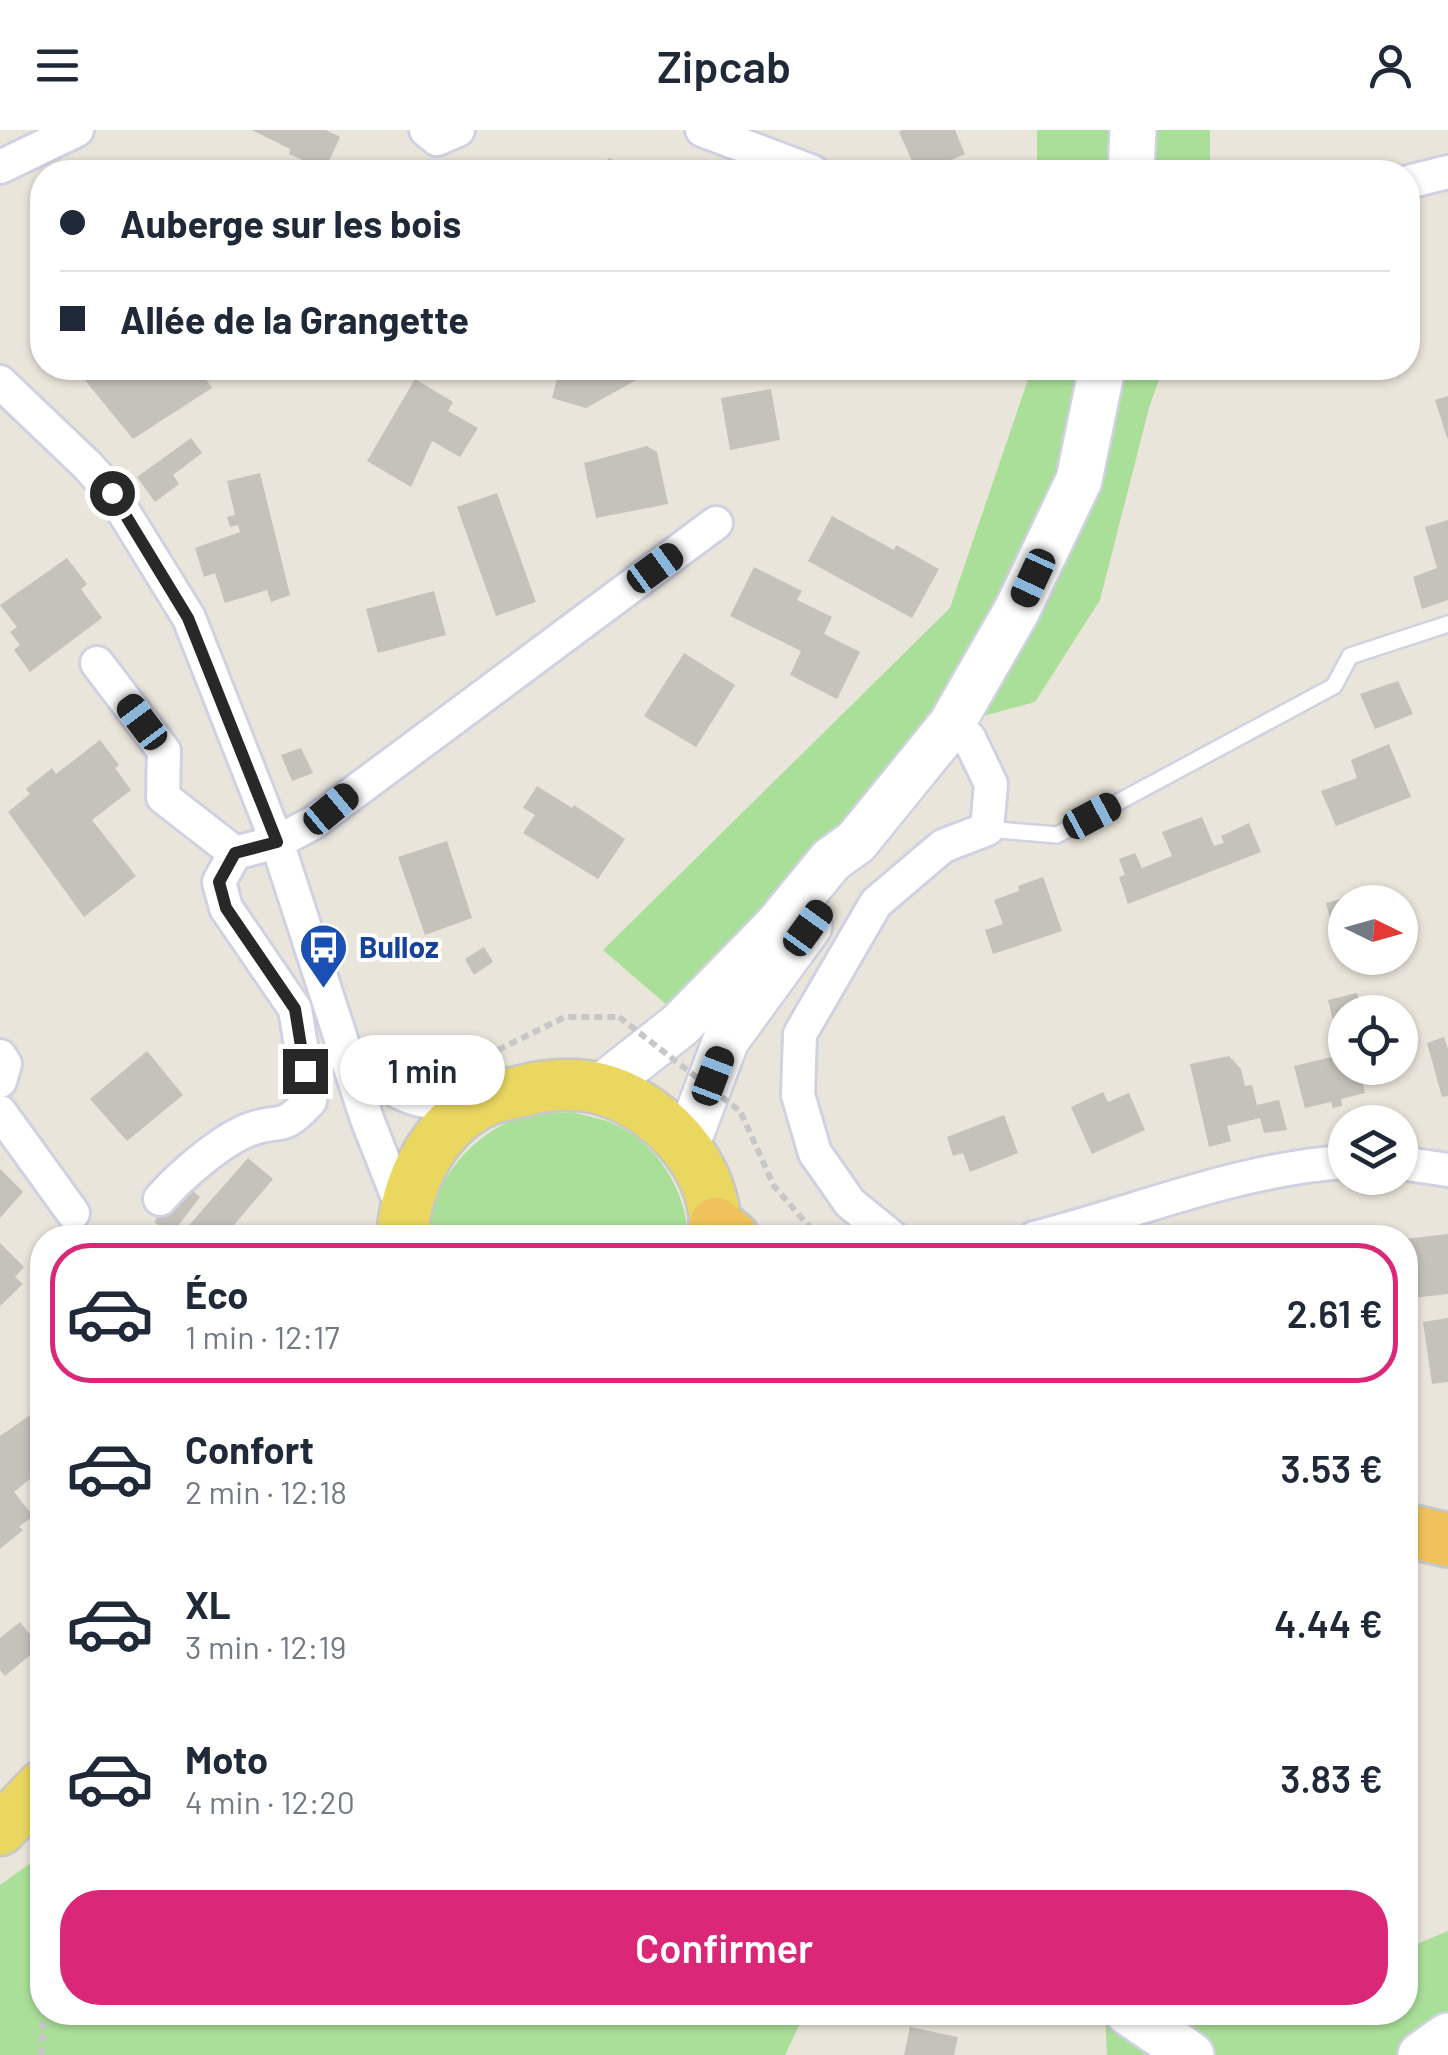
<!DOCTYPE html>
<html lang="fr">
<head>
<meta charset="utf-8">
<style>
	body { margin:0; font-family:Barlow,sans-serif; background:#f6f6f7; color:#1f2937; height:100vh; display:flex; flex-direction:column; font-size:38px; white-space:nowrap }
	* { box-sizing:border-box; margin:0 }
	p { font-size:32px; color:#747a83 }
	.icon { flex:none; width:55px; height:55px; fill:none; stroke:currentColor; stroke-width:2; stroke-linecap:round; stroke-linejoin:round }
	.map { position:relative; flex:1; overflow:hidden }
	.drawer { position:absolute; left:30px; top:1095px; width:1388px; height:800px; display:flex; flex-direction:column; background:#fff; border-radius:40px; box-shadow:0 2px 8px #0004 }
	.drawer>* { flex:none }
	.hud { position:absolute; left:30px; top:30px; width:1390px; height:220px; border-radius:40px; box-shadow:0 2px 8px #0004; display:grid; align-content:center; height:220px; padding:0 30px; background:#fff }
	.needle { width:65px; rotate:95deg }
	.controls { position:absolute; left:1328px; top:755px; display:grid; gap:20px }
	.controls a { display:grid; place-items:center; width:90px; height:90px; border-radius:50%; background:#fff; box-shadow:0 2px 8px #0004; font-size:50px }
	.end { position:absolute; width:45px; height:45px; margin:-22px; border:12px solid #282828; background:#fff; box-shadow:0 0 0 5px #fff }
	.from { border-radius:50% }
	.bubble { position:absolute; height:70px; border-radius:35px; background:#fff; box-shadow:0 2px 8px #0004; font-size:32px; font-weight:600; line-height:70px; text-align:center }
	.car { position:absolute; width:30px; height:60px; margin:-30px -15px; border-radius:12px; box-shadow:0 0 8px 2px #0007; background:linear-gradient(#222 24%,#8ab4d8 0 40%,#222 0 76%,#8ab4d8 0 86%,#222 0) }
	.hud b { display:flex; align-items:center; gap:35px; height:95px; font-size:38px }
	.hud b+b { border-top:2px solid #e0e1e3 }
	.hud i { width:25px; height:25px; background:#1f2937 }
	ul { padding:18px 0 0; list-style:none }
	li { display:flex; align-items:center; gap:30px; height:140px; margin:0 20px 15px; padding:0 10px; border:5px solid transparent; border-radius:40px }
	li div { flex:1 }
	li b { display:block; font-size:38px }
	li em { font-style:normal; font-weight:600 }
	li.current { border-color:#db2777 }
	li>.icon { width:90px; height:90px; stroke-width:1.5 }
	.cta { display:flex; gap:20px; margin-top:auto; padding:20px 30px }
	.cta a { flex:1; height:115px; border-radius:40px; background:#db2777; color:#fff; font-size:40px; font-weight:600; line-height:115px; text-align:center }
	header { display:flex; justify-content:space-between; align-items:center; height:130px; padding:0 30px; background:#fff; font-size:45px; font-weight:600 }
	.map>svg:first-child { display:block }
</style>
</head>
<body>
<header><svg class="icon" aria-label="menu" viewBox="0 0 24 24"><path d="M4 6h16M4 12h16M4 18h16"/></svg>Zipcab<svg class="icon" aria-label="person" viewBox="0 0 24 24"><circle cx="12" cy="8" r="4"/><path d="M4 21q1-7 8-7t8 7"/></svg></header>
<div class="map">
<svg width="1448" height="1925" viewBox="0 0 1448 1925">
	<rect width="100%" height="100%" fill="#eae5da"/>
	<g fill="#aadf99">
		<rect x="1037" y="0" width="173" height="42"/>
		<polygon points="1032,238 1163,238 1149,278 1100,470 1035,572 928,601 668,876 603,820 950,478"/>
		<path d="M573,982c12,4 27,6 39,11 45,19 74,67 76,114l-258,1c-4,-56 50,-114 103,-124 13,-2 27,-1 40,-2z"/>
		<polygon points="42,1725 42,1882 805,1883 785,1925 0,1925 0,1755"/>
		<polygon points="1448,1801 1448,1925 1107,1925 1105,1883 1405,1882 1405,1819"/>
	</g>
	<g fill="#c5c2ba">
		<polygon points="252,0 326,0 340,7 325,40 289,24 290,19"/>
		<polygon points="903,0 955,0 965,24 949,31 954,42 917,42 899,2"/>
		<polygon points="609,28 638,42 572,42 578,31 601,42"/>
		<polygon points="75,238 198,238 212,258 133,309"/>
		<polygon points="560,238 646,238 649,243 586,278 552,268"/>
		<polygon points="415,249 453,272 448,281 478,298 460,327 432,311 411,357 367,331"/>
		<polygon points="771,259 780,310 730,320 721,268"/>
		<polygon points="1448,266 1448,308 1447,308 1435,270"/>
		<polygon points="191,308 202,323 173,345 179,354 155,372 137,347"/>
		<polygon points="647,316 657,322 668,374 596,388 584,333"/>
		<polygon points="260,343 290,465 271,472 267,460 225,473 215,443 204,447 195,418 240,402 238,395 230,397 227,387 235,385 227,351"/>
		<polygon points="497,363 536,472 496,486 457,377"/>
		<polygon points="832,386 894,420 896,415 939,439 912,488 808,431"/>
		<polygon points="1448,390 1448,470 1422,479 1413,447 1437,438 1425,397"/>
		<polygon points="67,428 87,454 81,459 102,488 30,542 14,520 20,515 10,502 17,497 0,475"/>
		<polygon points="754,437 802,461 797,470 832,487 824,504 860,522 837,569 790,545 801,521 730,486"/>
		<polygon points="434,461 446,505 378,523 366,479"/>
		<polygon points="684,523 735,555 696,617 644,586"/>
		<polygon points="1398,551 1413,584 1375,599 1360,564"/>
		<polygon points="100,610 119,635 115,638 131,660 92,690 136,746 84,787 8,682 30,664 26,659 52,638 56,644"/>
		<polygon points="1389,614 1411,667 1336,696 1321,661 1357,648 1351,630"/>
		<polygon points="301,618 313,643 292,651 281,625"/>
		<polygon points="537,656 572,678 574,675 625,709 598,749 523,703 535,685 523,678"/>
		<polygon points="1202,687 1214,716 1224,713 1221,706 1249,693 1261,722 1128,774 1119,747 1125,745 1119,729 1135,723 1142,738 1172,726 1162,702"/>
		<polygon points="447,711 472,788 425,805 398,727"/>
		<polygon points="1043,747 1062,801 993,824 985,800 1003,794 994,770 1019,761 1018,756"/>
		<polygon points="1348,767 1349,772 1345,772 1345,830 1341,831 1326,773"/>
		<polygon points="484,817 493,832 474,845 465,829"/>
		<polygon points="1357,863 1362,882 1345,882 1345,918 1340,919 1328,870"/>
		<polygon points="1444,907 1448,919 1448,966 1442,967 1427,913"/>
		<polygon points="147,921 183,965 127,1011 90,969"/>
		<polygon points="1345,924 1345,938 1359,938 1365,963 1341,969 1342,976 1333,978 1331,972 1305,978 1294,936"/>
		<polygon points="1229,926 1241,939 1245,956 1252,955 1257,975 1279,970 1287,1000 1264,1003 1260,988 1252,990 1227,996 1231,1011 1209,1017 1190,934"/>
		<polygon points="1103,962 1108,972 1129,963 1145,1000 1092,1024 1071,977"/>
		<polygon points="1004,985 1018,1023 970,1042 963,1023 953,1026 947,1007"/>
		<polygon points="248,1028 273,1049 223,1108 189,1108 183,1102"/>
		<polygon points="0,1039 23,1062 0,1088"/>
		<polygon points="185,1054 200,1067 171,1105 154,1092"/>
		<polygon points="1448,1104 1448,1164 1405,1169 1405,1109"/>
		<polygon points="0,1113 24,1137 15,1147 23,1154 0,1176"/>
		<polygon points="1448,1188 1448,1252 1432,1254 1423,1192"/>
		<polygon points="42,1277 42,1339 14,1362 33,1386 19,1397 23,1400 0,1419 0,1306"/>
		<polygon points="20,1492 40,1517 5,1546 0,1540 0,1508"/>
		<polygon points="910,1897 958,1907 954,1925 904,1925"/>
	</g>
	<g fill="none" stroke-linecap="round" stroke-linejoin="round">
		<defs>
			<polyline id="service" points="987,699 1057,705 1334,556 1350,526 1448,494"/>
			<g id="minor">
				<polyline points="426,0 437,9 458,0"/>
				<polyline points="702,0 813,42"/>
				<polyline points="0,37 77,0"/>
				<polyline points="1408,52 1448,42"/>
				<polyline points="0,252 88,336 112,363 189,488 277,712 367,989 404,1083"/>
				<polyline points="97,533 164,621 163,667 235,723"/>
				<polyline points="0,926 5,934 0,951"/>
				<path d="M348,926c54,41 62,51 131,45"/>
				<polyline points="0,982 73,1083"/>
				<polyline points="1400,1033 1448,1040"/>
				<path d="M160,1069c20,-23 59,-57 88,-69 34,-13 31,4 62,-29l-15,-92 -69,-101 -7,-26 16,-29 42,-11 36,-19 403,-300"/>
				<polyline points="893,1108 850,1073 815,1023 798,965 800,904 876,773 943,716 987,699 991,654 969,608 951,595"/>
				<path d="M1034,1108c104,-26 203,-69 311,-76"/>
			</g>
			<g id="secondary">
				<polyline points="1131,42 1133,0"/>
				<polyline points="600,958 680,895 777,796 831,730 856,712 951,595 1017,480 1079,350 1102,238"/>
				<polyline points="686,1016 726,910 809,796"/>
				<polyline points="1128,1882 1191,1925"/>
				<polyline points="1421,1925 1448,1906"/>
			</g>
			<g id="primary">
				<path d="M402,1108c4,-55 31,-113 83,-137 11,-5 25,-7 37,-10 58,-15 103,-3 147,38 30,29 48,66 47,109"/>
				<polyline points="0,1700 42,1656"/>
			</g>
			<g id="trunk">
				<polyline points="716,1094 733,1108"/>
				<polyline points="1405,1400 1448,1410"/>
			</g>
		</defs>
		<use href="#service" stroke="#d0d1e1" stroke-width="20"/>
		<use href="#minor" stroke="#d0d1e1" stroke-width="38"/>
		<use href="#secondary" stroke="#d0d1e1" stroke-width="50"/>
		<use href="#primary" stroke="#c7c7c7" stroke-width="55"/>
		<use href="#trunk" stroke="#c7c7c7" stroke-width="58"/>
		<g stroke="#c7c7c7" stroke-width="6" stroke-dasharray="8 5" stroke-linecap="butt">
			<polyline points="498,920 565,887 619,887"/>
			<polyline points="741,983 774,1056 819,1108"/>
			<polyline points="41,1925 44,1882"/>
		</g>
		<use href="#service" stroke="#fff" stroke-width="15"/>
		<use href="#minor" stroke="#fff" stroke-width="32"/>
		<use href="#secondary" stroke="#fff" stroke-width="45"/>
		<use href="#primary" stroke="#e9d760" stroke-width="50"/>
		<use href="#trunk" stroke="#f0c25c" stroke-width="52"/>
		<polyline stroke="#c7c7c7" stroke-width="6" stroke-dasharray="8 5" stroke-linecap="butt" points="619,887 740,981"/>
	</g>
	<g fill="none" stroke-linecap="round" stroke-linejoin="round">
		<polyline stroke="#282828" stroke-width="12" points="112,363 188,488 277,712 235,723 219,752 226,778 295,879 305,941"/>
	</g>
	<defs>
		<symbol id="bus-pin" viewBox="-11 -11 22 30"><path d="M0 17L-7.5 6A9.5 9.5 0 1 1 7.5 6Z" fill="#1a4fb4" stroke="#fff"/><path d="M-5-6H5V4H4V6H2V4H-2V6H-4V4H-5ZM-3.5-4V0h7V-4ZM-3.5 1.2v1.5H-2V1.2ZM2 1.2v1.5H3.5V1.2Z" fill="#fff"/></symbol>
	</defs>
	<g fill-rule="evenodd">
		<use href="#bus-pin" x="296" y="790" width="55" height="75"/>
	</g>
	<g text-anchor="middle" stroke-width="8" stroke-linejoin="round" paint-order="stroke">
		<g font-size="30" font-weight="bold" fill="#164399" stroke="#fff" text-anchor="start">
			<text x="359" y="828">Bulloz</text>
		</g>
	</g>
</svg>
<div class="controls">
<a><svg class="needle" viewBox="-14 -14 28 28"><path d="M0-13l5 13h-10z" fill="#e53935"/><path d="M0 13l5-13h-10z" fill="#747a83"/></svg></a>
<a><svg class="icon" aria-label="locate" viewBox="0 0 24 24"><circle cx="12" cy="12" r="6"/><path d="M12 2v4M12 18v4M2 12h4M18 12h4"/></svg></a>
<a><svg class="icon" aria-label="layers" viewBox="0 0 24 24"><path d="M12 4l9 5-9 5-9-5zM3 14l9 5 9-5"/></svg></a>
</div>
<i class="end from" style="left:112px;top:363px"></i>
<i class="end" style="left:305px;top:941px"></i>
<div class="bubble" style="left:340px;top:905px;width:165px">1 min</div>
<i class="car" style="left:655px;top:438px;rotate:54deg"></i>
<i class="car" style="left:1033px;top:448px;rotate:205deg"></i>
<i class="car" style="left:142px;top:592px;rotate:323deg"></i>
<i class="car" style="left:331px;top:679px;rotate:50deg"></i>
<i class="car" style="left:1092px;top:686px;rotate:62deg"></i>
<i class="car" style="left:808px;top:798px;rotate:36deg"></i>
<i class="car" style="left:713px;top:946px;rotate:21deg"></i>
<div class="hud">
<b><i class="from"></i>Auberge sur les bois</b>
<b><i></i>Allée de la Grangette</b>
</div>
<section class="drawer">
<ul>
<li class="current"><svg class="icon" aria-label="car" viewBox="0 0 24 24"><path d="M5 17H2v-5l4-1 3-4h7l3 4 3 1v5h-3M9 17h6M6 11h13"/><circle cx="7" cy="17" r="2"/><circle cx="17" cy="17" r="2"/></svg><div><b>Éco</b><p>1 min · 12:17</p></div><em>2.61 €</em></li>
<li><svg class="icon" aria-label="car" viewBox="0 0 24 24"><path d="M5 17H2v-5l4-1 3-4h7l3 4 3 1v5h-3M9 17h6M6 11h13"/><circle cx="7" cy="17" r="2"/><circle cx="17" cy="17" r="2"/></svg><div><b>Confort</b><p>2 min · 12:18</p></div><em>3.53 €</em></li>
<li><svg class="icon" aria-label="car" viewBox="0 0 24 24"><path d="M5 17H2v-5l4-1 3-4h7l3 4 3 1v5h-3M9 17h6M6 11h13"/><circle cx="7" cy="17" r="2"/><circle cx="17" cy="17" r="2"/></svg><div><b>XL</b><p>3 min · 12:19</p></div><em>4.44 €</em></li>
<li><svg class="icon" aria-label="car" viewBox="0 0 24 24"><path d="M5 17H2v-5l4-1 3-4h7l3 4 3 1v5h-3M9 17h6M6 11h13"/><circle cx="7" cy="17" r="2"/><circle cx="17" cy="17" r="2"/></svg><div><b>Moto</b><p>4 min · 12:20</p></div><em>3.83 €</em></li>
</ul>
<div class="cta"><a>Confirmer</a></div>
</section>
</div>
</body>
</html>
